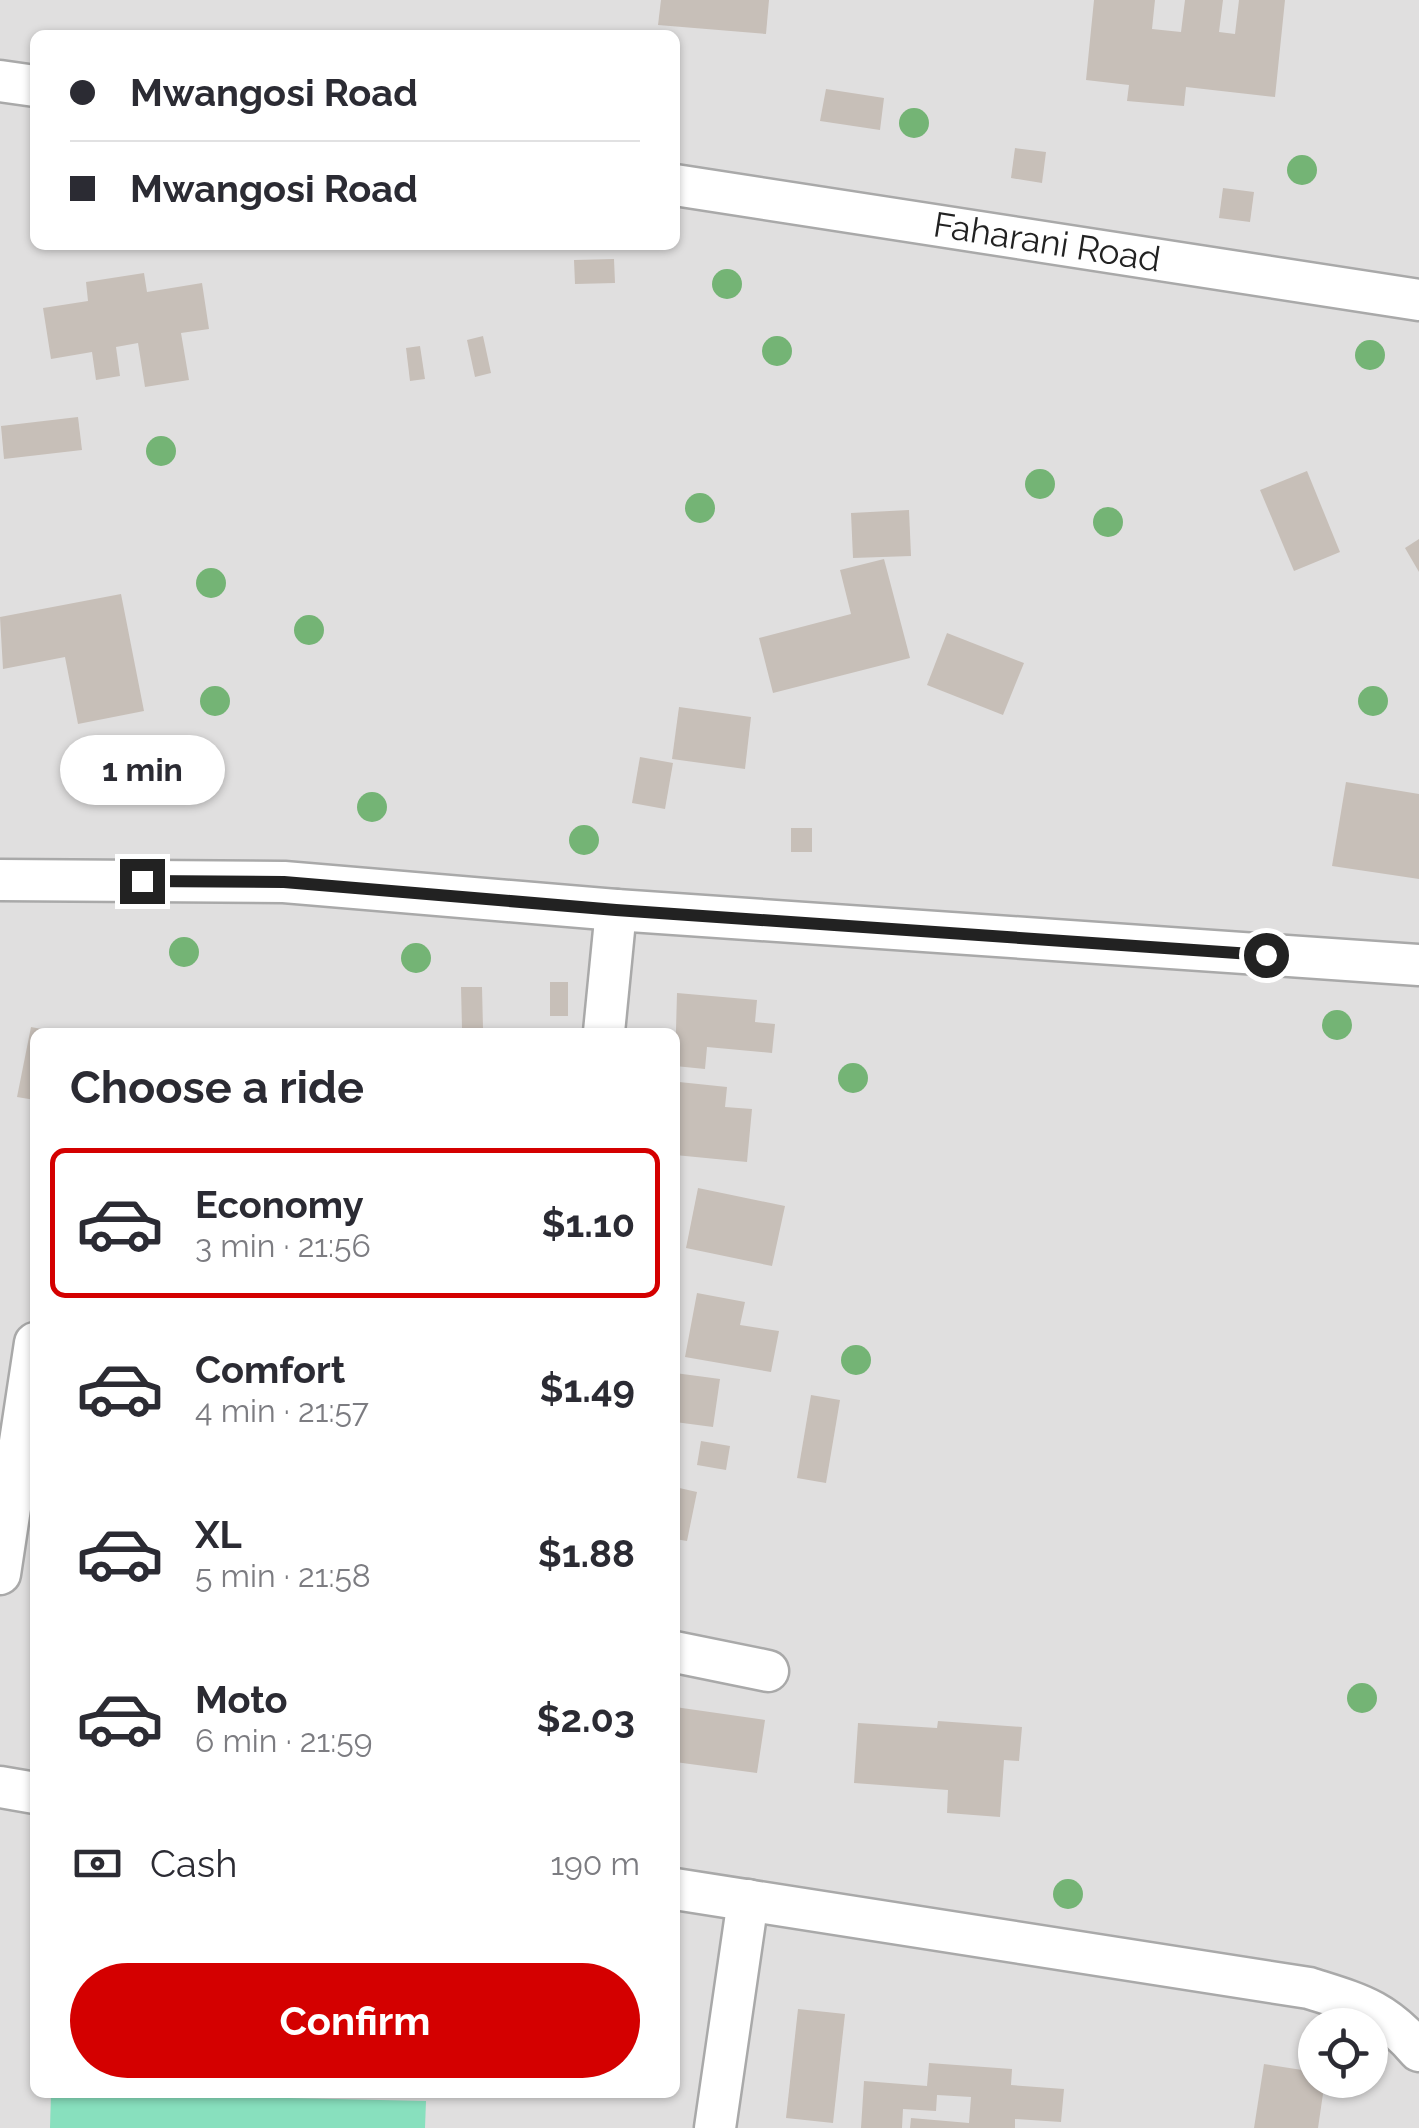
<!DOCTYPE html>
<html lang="en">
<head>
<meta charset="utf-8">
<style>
	body { margin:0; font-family:Raleway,sans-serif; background:#f2f2f3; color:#2b2b33; height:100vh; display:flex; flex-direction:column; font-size:38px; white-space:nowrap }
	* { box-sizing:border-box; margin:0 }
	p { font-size:32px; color:#7c7c81 }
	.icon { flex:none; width:55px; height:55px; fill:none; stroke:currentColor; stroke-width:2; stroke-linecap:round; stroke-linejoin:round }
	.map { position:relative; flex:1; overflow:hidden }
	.drawer { position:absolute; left:30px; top:1028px; width:650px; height:1070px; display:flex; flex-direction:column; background:#fff; border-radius:15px; box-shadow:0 2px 8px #0004 }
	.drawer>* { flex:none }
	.hud { position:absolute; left:30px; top:30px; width:650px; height:220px; border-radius:15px; box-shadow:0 2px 8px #0004; display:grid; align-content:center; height:220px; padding:0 40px; background:#fff }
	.tools { position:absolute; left:1298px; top:2008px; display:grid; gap:20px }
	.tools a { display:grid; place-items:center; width:90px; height:90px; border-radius:50%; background:#fff; box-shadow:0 2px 8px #0004; font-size:50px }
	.end { position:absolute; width:45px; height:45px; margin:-22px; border:12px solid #222; background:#fff; box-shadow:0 0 0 5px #fff }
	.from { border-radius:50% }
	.bubble { position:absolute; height:70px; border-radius:35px; background:#fff; box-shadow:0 2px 8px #0004; font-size:32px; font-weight:700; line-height:70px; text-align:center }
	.hud b { display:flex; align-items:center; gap:35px; height:95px; font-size:38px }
	.hud b+b { border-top:2px solid #e1e1e2 }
	.hud i { width:25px; height:25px; background:#2b2b33 }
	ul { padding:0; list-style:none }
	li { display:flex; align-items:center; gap:30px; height:150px; margin:0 20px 15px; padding:0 20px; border:5px solid transparent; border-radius:15px }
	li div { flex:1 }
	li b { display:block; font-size:38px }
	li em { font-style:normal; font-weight:700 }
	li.current { border-color:#d40000 }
	li>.icon { width:90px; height:90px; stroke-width:1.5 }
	h2 { padding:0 40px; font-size:45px; line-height:120px }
	.pay { display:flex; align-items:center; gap:25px; height:110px; padding:0 40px; font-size:38px }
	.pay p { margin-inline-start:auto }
	.button { display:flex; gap:20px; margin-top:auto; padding:20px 40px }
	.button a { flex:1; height:115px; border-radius:60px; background:#d40000; color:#fff; font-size:40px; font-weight:700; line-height:115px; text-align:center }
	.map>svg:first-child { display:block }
</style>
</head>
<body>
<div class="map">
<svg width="1419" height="2128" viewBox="0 0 1419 2128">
	<rect width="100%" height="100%" fill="#f2efe9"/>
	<path fill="#e0dfdf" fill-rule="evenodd" d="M0,0h1419v2128h-1419zM35,35h640v210h-640zM35,1032h640v1060h-640zM1315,2025h55v55h-55z"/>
	<polygon fill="#88e0be" points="51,2093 426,2101 425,2128 50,2128"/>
	<g fill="#c7bfb8">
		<polygon points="661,0 769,0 766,34 658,25"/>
		<polygon points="1094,0 1155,0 1152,29 1181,32 1185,0 1223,0 1219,32 1235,34 1239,0 1285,0 1275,97 1186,87 1184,106 1127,101 1129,85 1086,80"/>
		<polygon points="826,89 884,98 880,130 820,121"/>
		<polygon points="1015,148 1046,152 1042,183 1011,178"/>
		<polygon points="1223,188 1254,192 1250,222 1219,218"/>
		<polygon points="614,259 615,283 575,284 574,260"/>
		<polygon points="144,273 147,292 202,283 209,329 181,333 189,380 145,387 138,343 116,347 120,376 96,380 92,352 51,359 43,308 88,301 86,282"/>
		<polygon points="483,336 491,373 475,377 467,340"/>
		<polygon points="420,346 425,379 410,381 406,348"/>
		<polygon points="78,417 82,450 4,459 1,426"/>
		<polygon points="1307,471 1340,552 1294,571 1260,490"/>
		<polygon points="909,510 911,556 853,558 851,513"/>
		<polygon points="1419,539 1419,572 1405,548"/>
		<polygon points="884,559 910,658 773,693 759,638 851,614 840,570"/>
		<polygon points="121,594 144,711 78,724 65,657 3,669 0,617"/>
		<polygon points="947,633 1024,663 1003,715 927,685"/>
		<polygon points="679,707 751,717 745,769 672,759"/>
		<polygon points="640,757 673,763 665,809 632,803"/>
		<polygon points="1346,782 1419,794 1419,879 1332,866"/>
		<rect x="791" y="828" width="21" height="24"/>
		<rect x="550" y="982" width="18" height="34"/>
		<polygon points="461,987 482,987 483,1029 462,1029"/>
		<polygon points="677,993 757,1000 755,1022 775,1024 772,1053 707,1047 705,1069 675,1066"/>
		<polygon points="31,1027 52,1031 35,1032 35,1100 17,1097"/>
		<polygon points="679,1082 727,1087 725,1107 752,1109 747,1162 675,1155"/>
		<polygon points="698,1188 785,1206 772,1266 686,1248"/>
		<polygon points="697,1293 745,1302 740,1325 779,1331 771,1372 685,1357"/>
		<polygon points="675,1373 720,1379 713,1427 675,1422"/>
		<polygon points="811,1395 840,1400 826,1483 797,1478"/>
		<polygon points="701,1441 730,1446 726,1470 697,1465"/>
		<polygon points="675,1487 697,1492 687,1541 675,1539"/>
		<polygon points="675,1707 765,1720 757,1773 675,1762"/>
		<polygon points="938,1721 1022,1727 1019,1761 1004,1760 1000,1817 947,1813 948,1790 854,1783 858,1723 937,1728"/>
		<polygon points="798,2009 845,2014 833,2123 786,2118"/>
		<polygon points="929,2063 1012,2069 1011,2085 1064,2089 1061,2122 1015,2119 1015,2128 910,2128 911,2118 969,2123 971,2097 937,2095 936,2111 903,2109 902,2128 861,2128 864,2081 927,2086"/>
		<polygon points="1264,2064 1315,2072 1315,2080 1325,2080 1318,2128 1254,2128"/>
	</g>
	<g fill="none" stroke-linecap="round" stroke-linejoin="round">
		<defs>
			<g id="minor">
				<polyline points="0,81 35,86"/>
				<polyline points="675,185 1419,300"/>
				<polyline points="0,880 284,882 616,910 1419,965"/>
				<polyline points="604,1032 616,910"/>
				<polyline points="0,1574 35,1343"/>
				<polyline points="675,1652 768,1671"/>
				<polyline points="0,1787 35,1793"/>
				<path d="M675,1889l634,99c50,16 74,21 110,63"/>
				<polyline points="715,2128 748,1900"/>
			</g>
		</defs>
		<use href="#minor" stroke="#a9a9a9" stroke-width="45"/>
		<use href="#minor" stroke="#fff" stroke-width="40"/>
	</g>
	<g fill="#74b475">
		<circle cx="914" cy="123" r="15"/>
		<circle cx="1302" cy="170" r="15"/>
		<circle cx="727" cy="284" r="15"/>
		<circle cx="777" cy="351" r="15"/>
		<circle cx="1370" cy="355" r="15"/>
		<circle cx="161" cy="451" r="15"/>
		<circle cx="1040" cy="484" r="15"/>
		<circle cx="700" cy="508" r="15"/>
		<circle cx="1108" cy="522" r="15"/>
		<circle cx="211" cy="583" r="15"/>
		<circle cx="309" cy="630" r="15"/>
		<circle cx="215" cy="701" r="15"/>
		<circle cx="1373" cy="701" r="15"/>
		<circle cx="372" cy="807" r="15"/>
		<circle cx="584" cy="840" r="15"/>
		<circle cx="184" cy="952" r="15"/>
		<circle cx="416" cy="958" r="15"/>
		<circle cx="1337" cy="1025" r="15"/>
		<circle cx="853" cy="1078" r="15"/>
		<circle cx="856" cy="1360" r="15"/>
		<circle cx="1362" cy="1698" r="15"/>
		<circle cx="1068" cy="1894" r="15"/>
	</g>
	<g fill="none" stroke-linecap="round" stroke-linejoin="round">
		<polyline stroke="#222" stroke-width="12" points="142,881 284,882 616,910 1266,955"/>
	</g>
	<g text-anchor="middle" stroke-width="8" stroke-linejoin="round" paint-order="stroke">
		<g font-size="35" fill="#222" stroke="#fff">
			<text transform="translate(1047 242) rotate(9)" y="12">Faharani Road</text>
		</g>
	</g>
</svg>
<div class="tools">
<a><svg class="icon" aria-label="locate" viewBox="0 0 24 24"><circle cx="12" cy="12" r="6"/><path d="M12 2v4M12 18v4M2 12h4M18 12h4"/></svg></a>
</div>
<i class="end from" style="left:1266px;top:955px"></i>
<i class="end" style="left:142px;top:881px"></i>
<div class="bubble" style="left:60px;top:735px;width:165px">1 min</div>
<div class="hud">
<b><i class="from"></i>Mwangosi Road</b>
<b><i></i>Mwangosi Road</b>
</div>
<section class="drawer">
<h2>Choose a ride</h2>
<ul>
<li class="current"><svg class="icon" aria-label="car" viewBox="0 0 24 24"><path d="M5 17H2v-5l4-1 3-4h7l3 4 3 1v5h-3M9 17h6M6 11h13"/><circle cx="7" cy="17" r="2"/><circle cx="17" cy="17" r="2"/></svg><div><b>Economy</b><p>3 min · 21:56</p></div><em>$1.10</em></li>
<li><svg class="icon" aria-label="car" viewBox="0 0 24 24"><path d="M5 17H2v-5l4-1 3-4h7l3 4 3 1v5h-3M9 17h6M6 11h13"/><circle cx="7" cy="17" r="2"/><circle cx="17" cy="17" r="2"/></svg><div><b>Comfort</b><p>4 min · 21:57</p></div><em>$1.49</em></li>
<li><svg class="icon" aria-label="car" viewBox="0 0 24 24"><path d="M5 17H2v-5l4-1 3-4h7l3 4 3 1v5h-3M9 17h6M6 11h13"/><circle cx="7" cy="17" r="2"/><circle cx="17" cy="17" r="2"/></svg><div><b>XL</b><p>5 min · 21:58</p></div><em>$1.88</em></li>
<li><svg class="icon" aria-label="car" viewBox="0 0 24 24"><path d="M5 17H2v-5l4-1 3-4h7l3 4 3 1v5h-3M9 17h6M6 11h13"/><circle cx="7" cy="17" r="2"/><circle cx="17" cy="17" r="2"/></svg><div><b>Moto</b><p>6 min · 21:59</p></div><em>$2.03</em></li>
</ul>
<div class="pay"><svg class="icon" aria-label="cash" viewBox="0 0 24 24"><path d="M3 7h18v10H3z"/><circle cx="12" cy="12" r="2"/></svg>Cash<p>190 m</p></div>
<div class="button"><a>Confirm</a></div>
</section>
</div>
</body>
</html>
